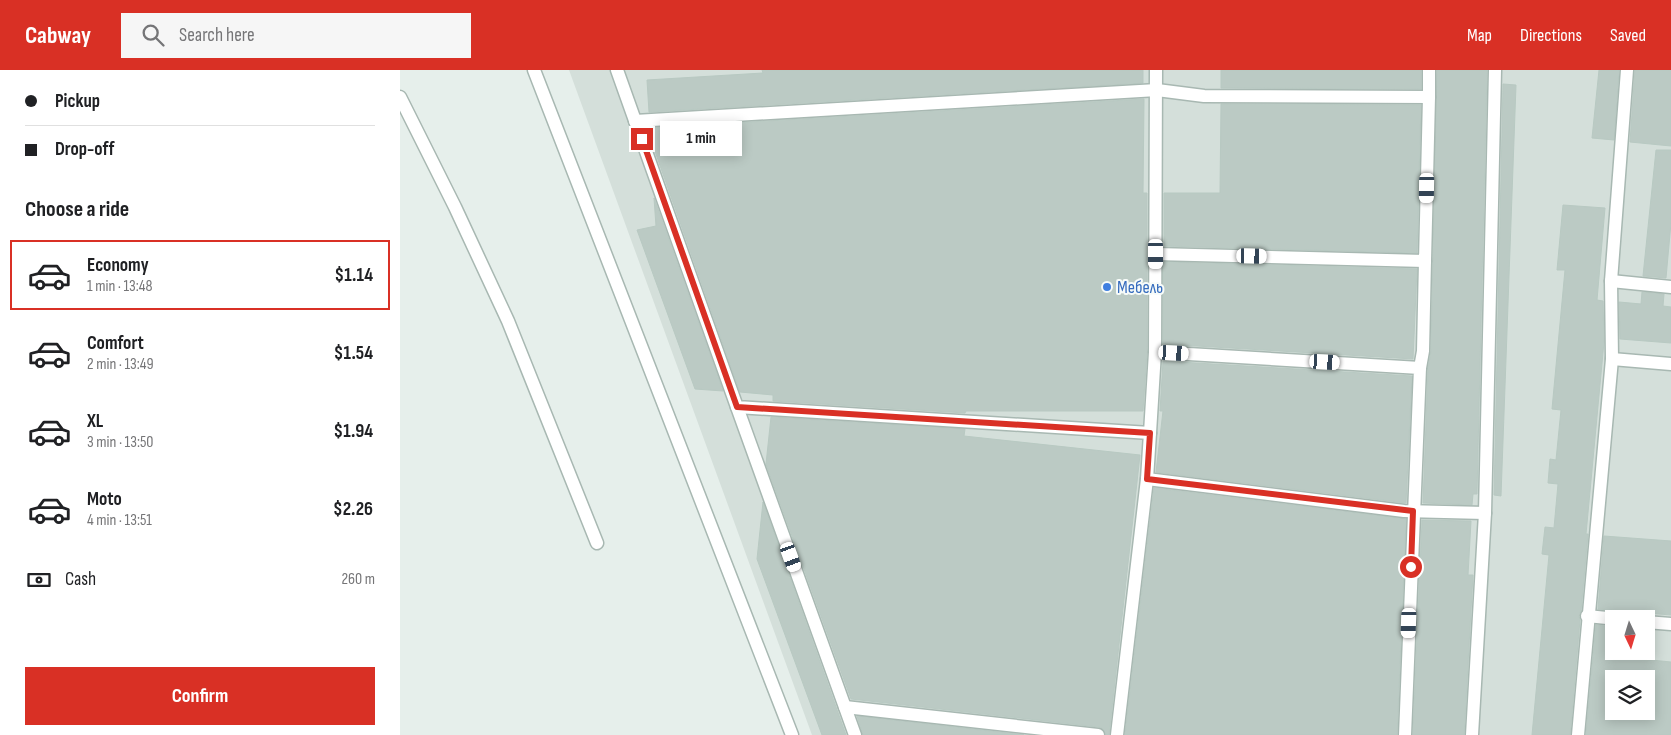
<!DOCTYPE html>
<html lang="en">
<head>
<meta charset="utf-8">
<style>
	body { margin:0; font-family:"Sofia Sans Condensed",sans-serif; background:#f6f6f6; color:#202124; height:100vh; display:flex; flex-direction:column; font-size:19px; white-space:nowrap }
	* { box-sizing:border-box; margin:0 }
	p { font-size:16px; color:#757577 }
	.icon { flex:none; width:28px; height:28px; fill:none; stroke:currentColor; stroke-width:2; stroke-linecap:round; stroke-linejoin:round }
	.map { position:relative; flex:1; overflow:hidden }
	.drawer { display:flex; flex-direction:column; background:#fff; width:400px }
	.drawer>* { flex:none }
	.hud { display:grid; align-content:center; height:110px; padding:0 25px; background:#fff }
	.needle { width:32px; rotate:176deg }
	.controls { position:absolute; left:1205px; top:540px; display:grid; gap:10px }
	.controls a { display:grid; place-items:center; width:50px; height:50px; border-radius:0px; background:#fff; box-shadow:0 2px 12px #0003; font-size:25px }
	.end { position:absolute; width:22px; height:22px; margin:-11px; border:6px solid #d93025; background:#fff; box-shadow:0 0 0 2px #fff }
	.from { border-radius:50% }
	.bubble { position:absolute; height:35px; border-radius:0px; background:#fff; box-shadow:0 2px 12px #0003; font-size:16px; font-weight:700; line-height:35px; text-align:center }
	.car { position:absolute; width:15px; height:30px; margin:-15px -8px; border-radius:6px; box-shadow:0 0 4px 1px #0007; background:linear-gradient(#fff 24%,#345 0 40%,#fff 0 76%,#345 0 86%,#fff 0) }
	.hud b { display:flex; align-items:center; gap:18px; height:48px; font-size:19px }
	.hud b+b { border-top:1px solid #e0e0e0 }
	.hud i { width:12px; height:12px; background:#202124 }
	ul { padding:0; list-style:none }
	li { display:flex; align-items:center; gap:15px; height:70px; margin:0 10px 8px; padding:0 15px; border:2px solid transparent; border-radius:0px }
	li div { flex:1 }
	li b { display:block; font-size:19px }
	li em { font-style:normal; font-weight:700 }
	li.selected { border-color:#d93025 }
	li>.icon { width:45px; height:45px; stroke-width:1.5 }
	h2 { padding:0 25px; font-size:22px; line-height:60px }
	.pay { display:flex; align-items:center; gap:12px; height:55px; padding:0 25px; font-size:19px }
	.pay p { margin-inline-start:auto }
	.primary-button { display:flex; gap:10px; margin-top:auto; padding:10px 25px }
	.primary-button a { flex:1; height:58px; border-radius:0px; background:#d93025; color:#fff; font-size:20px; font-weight:700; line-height:58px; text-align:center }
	header { display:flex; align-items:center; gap:30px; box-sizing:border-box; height:70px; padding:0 25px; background:#d93025; color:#fff }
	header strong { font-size:24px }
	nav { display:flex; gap:28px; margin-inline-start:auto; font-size:18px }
	.search { width:350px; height:45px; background:#f6f6f6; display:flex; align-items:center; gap:12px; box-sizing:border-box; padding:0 18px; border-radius:0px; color:#757577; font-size:19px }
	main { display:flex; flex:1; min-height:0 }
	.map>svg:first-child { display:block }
</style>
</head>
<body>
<header>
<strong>Cabway</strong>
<div class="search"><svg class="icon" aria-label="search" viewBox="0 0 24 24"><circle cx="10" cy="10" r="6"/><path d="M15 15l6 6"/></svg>Search here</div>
<nav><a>Map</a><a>Directions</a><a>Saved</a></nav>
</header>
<main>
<section class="drawer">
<div class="hud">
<b><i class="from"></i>Pickup</b>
<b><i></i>Drop-off</b>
</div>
<h2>Choose a ride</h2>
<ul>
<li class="selected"><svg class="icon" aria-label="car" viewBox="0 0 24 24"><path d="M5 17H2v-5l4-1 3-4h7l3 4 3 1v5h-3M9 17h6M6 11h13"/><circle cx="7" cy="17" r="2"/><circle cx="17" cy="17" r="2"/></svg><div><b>Economy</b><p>1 min · 13:48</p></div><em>$1.14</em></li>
<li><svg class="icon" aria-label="car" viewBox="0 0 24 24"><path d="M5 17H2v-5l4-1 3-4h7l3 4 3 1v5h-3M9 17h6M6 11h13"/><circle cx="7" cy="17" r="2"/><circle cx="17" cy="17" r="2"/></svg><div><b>Comfort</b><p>2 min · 13:49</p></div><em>$1.54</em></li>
<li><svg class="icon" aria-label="car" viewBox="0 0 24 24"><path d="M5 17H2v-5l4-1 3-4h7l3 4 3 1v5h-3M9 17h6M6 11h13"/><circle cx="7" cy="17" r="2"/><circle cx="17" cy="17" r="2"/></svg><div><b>XL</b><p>3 min · 13:50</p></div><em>$1.94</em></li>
<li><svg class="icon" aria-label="car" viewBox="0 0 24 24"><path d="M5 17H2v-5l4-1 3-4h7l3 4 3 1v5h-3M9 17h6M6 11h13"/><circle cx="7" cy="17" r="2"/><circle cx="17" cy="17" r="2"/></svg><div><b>Moto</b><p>4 min · 13:51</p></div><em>$2.26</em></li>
</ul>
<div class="pay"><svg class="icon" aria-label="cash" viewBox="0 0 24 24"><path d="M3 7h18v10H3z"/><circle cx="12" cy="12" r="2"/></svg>Cash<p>260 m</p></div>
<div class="primary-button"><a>Confirm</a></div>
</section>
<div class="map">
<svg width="1271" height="665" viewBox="0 0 1271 665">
	<rect width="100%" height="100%" fill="#e6efeb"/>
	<path fill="#d4dfda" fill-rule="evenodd" d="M169,0h1102v665h-859zM1214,549h32v32h-32zM1214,609h32v32h-32z"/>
	<g fill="#bbcac4" stroke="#b8c9c2" fill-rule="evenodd">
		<polygon points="362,0 743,0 743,13 249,42 247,10 363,3"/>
		<polygon points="821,0 1021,0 1021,19 821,18"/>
		<polygon points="1037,0 1087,0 1077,424 1073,424 1072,435 1023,433 1028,299 1031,281"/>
		<polygon points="1199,0 1219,0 1214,70 1192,68"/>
		<polygon points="1235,0 1271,0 1271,76 1230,72"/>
		<polygon points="1103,14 1116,15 1101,426 1094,425"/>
		<polygon points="744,29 743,123 747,123 747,282 743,341 566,341 565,343 373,331 373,325 340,322 251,70 250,58"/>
		<polygon points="821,34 1021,35 1017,183 764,176 764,123 820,123"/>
		<polygon points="1256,80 1271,80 1271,153 1266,208 1243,206"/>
		<polygon points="254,128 323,321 295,319 237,160 256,156"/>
		<polygon points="1163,135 1205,138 1197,230 1203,231 1204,272 1186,464 1188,464 1181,541 1179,546 1180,550 1170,665 1132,665 1149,485 1142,484 1145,457 1154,458 1158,414 1148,413 1150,389 1156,390 1161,340 1152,339 1165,200 1157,200"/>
		<polygon points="763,192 1017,199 1013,289 763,274"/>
		<polygon points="1242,222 1264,224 1263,236 1271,237 1271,273 1220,269 1219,232 1241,234"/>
		<polygon points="763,291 1012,306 1006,433 756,402 763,341 760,341"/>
		<polygon points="371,347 565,359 564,366 740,385 709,665 706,665 703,659 699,657 451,629 366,394"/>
		<polygon points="754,418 1006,449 997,665 725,665"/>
		<polygon points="363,432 446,665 422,665 357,489"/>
		<polygon points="1022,450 1071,451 1068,505 1073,505 1064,665 1013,665"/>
		<polygon points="1204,466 1271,471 1271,545 1198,539"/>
		<path d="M1196,555l17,2 -2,29 60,6v73h-85zM1214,609h32v32h-32z"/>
		<polygon points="457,646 624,665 463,665"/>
	</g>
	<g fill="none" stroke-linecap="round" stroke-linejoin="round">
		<defs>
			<g id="lane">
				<polyline points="134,0 392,665"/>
				<polyline points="217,0 337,337 750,363"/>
				<polyline points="0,27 55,137 108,251 197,473"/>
				<polyline points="1029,27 1029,0"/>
				<polyline points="235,51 757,20 804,26 1029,27 1025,191 756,184"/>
				<polyline points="1211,211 1271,217"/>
				<polyline points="755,282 1020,298 1005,665"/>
				<polyline points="1212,289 1271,294"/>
				<polyline points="1020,298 1023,281 1025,191"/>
				<polyline points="337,337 455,665"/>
				<polyline points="747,409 1004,441 1085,443"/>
				<polyline points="1187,546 1217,549"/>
				<polyline points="1246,552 1271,554"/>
				<polyline points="445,637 698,665"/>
				<polyline points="717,665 747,409 750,363 755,282 756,0"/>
				<polyline points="1072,665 1085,443 1095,0"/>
				<polyline points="1178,665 1212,289 1211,211 1227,0"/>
			</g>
		</defs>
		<use href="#lane" stroke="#a8b8b2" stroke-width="15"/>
		<use href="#lane" stroke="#fff" stroke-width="12"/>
	</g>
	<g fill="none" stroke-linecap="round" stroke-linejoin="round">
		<polyline stroke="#d93025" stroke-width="6" points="242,69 337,337 750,363 747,409 1013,441 1011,497"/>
	</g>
	<circle fill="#3f7fe0" stroke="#f7fbf9" stroke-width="2" cx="707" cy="217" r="5"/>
	<g text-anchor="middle" stroke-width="4" stroke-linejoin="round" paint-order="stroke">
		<g font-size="18" fill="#366cbe" stroke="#f7fbf9" text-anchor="start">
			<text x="717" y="223">Мебель</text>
		</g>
	</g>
</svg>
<div class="controls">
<a><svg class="needle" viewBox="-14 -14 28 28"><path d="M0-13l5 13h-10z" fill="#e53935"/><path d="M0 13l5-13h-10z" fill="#757577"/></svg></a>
<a><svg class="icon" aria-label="layers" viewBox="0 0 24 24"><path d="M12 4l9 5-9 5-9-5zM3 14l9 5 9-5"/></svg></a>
</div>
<i class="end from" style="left:1011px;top:497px"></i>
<i class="end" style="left:242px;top:69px"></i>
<div class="bubble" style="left:260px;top:51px;width:82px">1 min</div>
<i class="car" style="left:1027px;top:118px;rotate:181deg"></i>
<i class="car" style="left:756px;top:184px;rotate:180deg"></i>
<i class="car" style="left:852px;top:186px;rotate:91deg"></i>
<i class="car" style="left:774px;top:283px;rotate:93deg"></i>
<i class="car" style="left:925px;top:292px;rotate:93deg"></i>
<i class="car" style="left:391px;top:487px;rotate:160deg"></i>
<i class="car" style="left:1009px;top:553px;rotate:182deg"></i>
</div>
</main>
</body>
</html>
